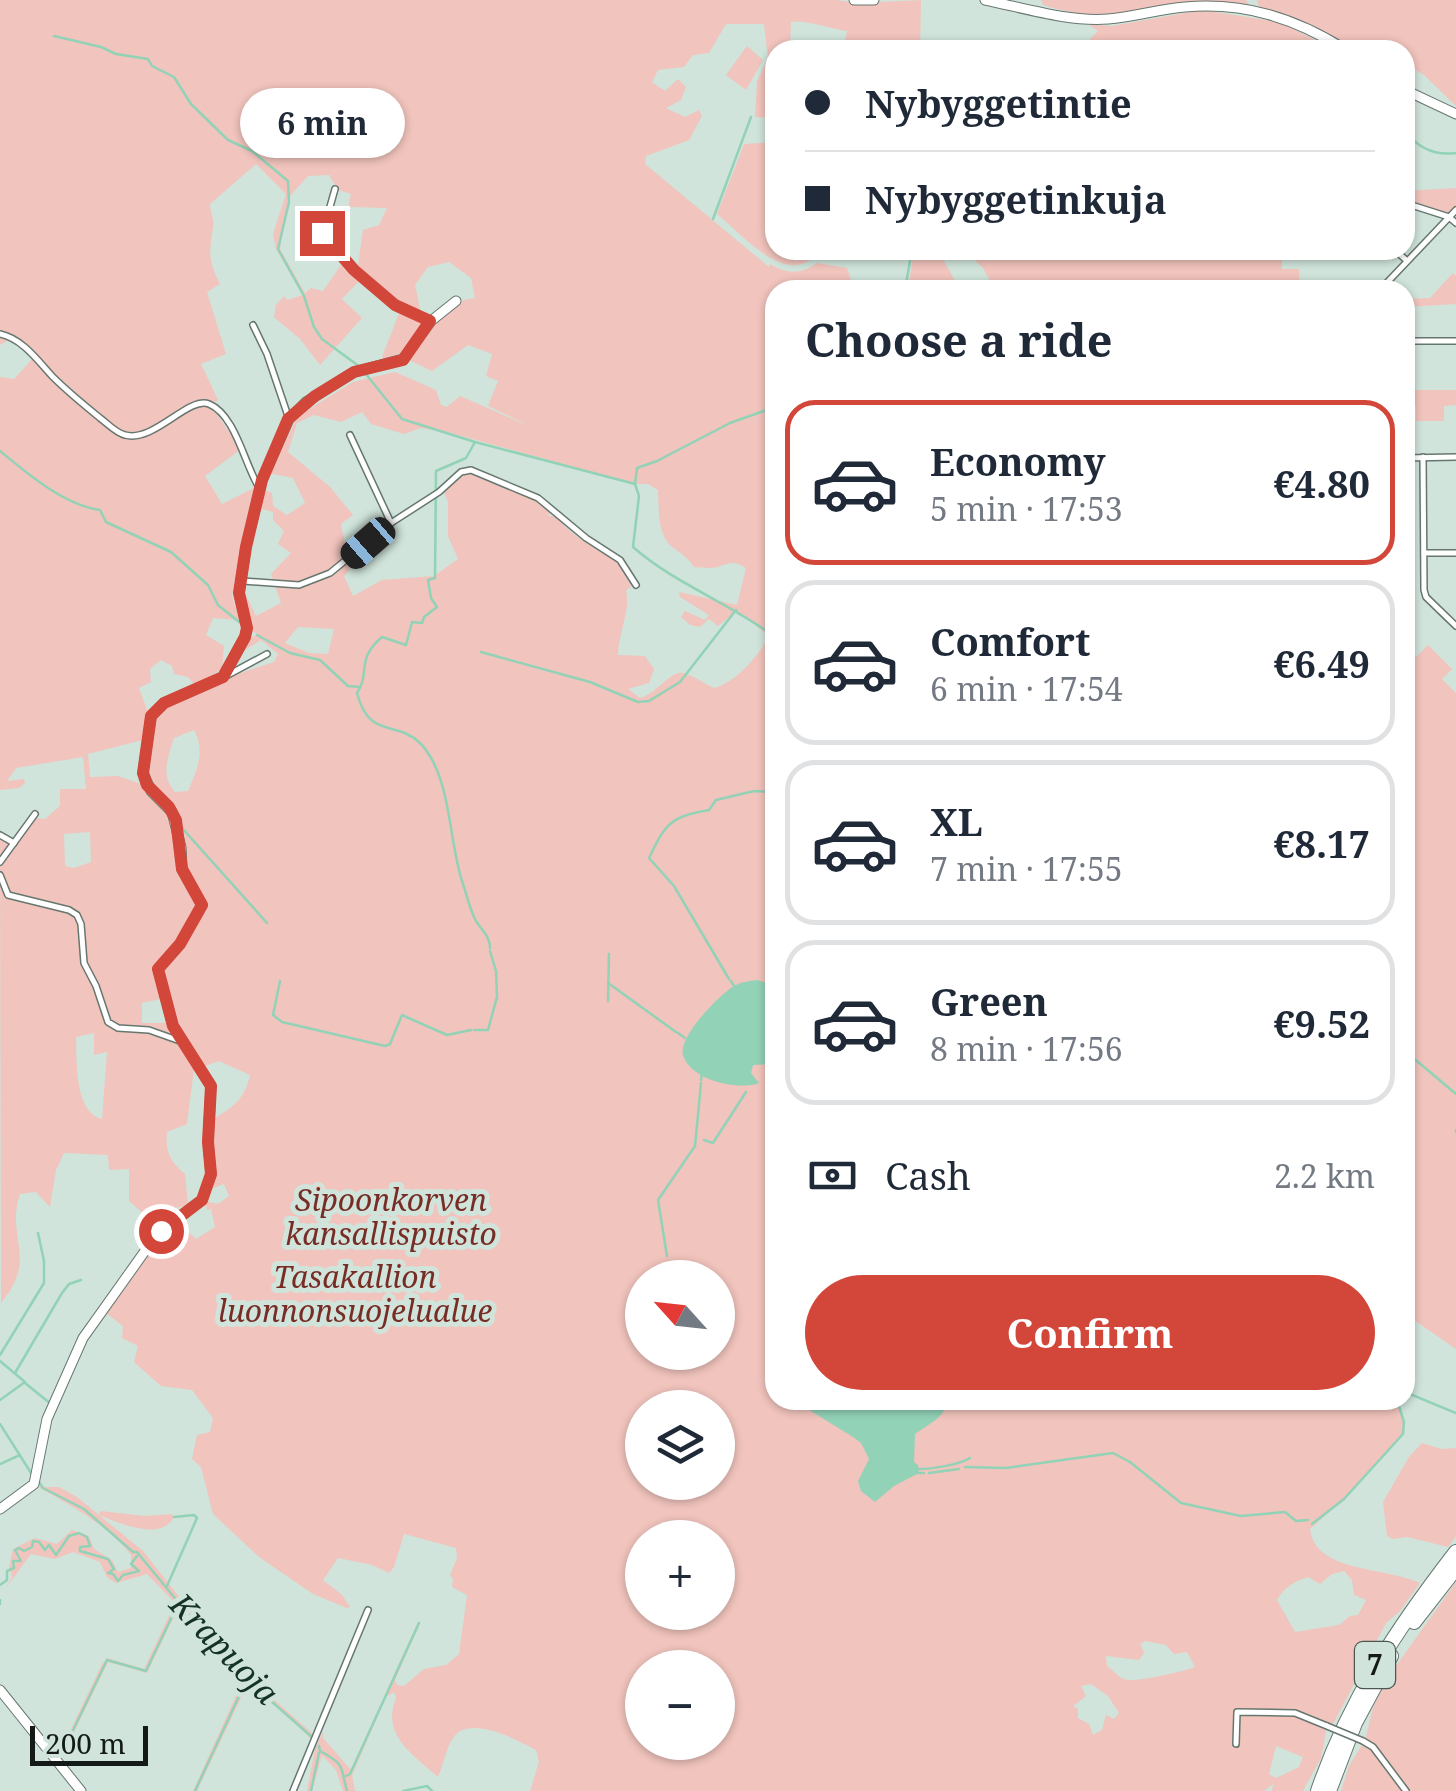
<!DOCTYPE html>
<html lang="en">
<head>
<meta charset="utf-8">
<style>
	body { margin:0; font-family:"Noto Serif",serif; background:#f6f6f7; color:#1f2937; height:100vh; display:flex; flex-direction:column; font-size:38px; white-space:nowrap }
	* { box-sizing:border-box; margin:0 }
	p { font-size:32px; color:#747a83 }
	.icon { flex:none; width:55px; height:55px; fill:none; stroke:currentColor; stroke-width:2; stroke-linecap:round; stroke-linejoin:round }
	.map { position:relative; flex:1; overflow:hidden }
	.drawer { position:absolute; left:765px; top:280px; width:650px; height:1130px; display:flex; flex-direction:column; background:#fff; border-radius:30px; box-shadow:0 2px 8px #0004 }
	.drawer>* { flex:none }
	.banner { position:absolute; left:765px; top:40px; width:650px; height:220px; border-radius:30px; box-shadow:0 2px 8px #0004; display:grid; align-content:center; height:220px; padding:0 40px; background:#fff }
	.needle { width:65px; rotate:297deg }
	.controls { position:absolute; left:625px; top:1260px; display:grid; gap:20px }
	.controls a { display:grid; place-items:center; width:110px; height:110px; border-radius:50%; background:#fff; box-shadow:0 2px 8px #0004; font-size:50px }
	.scale { position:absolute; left:30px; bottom:25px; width:118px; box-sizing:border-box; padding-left:10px; border:5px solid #131a17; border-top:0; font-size:28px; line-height:35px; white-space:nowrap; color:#131a17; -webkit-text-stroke:8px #d0e4db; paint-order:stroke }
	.end { position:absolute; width:45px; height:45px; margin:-22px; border:12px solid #d3463a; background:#fff; box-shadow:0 0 0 5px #fff }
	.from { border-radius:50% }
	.bubble { position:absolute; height:70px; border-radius:35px; background:#fff; box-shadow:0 2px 8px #0004; font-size:32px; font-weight:700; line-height:70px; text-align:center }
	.car { position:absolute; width:30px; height:60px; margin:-30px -15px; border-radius:12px; box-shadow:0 0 8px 2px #0007; background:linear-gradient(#222 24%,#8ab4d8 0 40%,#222 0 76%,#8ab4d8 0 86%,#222 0) }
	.banner b { display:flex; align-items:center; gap:35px; height:95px; font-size:38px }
	.banner b+b { border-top:2px solid #e0e1e3 }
	.banner i { width:25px; height:25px; background:#1f2937 }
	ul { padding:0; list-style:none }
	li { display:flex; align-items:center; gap:30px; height:165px; margin:0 20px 15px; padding:0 20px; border:5px solid #e0e1e3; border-radius:30px }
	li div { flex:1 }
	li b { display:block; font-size:38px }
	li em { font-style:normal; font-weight:700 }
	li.selected { border-color:#d3463a }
	li>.icon { width:90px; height:90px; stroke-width:1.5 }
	h2 { padding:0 40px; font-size:45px; line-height:120px }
	.pay { display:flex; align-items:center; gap:25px; height:110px; padding:0 40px; font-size:38px }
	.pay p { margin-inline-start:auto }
	.button { display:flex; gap:20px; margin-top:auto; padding:20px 40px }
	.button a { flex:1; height:115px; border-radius:60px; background:#d3463a; color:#fff; font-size:40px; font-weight:700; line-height:115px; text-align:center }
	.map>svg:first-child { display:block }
</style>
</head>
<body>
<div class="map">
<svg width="1456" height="1791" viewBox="0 0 1456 1791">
	<rect width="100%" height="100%" fill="#d0e4db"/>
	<g fill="#f1c4bd" fill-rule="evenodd">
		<path d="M0,0h836l22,3 63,-3 -1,50h-77l4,-19c-15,-2 -44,-12 -56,-9l-1,28h-15v68l-20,-1 2,-36 11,-23 -4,-34h-38l-17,29 -16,2 -9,12 -26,3 -6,12 13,9 13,-12 8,8 -5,13 -15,8 19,9 14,-7 3,6 -13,24 -43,16 -1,8 124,103 1,-3c17,10 30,11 47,-1l30,5 7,22h-79v1110h622l7,22 -1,12 -59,65 -34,30c5,44 76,38 110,54l-20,28 -14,12 -54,103h-5l-6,32 -18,33h-31l1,-7 -9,7h-734l9,-29 -3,-12c-19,-10 -67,-36 -83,-12 -7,11 -10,27 -15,39 -26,-23 -57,-42 -42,-79l-2,-6 -8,5 -34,78 3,16h-12l-7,-21 -14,-15 -10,36h-5l8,-42 8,-17v6l28,32 67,-148 2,1 -25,57 2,5 7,1 20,-17 22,-4 13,-11 8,-59 -15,-8 1,-8 -3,-4 7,-17 -1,-10 -52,-14 -10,33 -5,6 -17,-8 -34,-7 -15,22 19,15 8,12 -3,1 -34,-14 -54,-37 -46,-43 -12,-47 -9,-8 5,-24 13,-3 3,-14 -21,-28 -31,-4 -27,-24 4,-16 -16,-8 1,-12 -21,-16 46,-60 19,-3 19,-17 10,9 19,-12 -4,-18 -4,1 -2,-9 13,3 11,-8 -5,-12 -16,6 5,-71c20,-11 32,-21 37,-44l-31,-14 -17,6 -27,-42 -15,-56 43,-70 -16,-26 -9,-54 -25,-30 -7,-17 10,-60 69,-34 49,-16 4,-8 -17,-14 -16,10 4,-11 9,-5 -8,-3 -9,-38 2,-4 13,27 25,-13 -10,-29 20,-21 -13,-9 6,-13 -11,-11v-8l-14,-4 3,-19 10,4 1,13 14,9 18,-12 -12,-25 -20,-4 -6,3 31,-61 55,-34 42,-10 41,18 5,15 6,2 13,-11 76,33 -48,-23 10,-25 -12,-5 6,-22 -24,-9 -36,26 -25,-12c16,-24 37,-59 68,-61l-4,-20 -22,-16 -21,5 -13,18 6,28 -25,-10 -38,-37 5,-36 16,-5 8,-17 -39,-1 3,-13 -13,-4 -9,-15 -21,1 -19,21 -9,52 25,44 6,-5 12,3 18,-26 21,13 -20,21 20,19 -42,47 -20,-26 -26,-22 2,-12 8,-9 3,4 16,-5 -27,-46 -3,-15 13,-40 -30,-30 -46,40c0,8 5,17 3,24 -4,26 -5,32 7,56l-13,8 19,62 -25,10 17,36 -5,4c-32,-11 -54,33 -85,28 -22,-4 -91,-78 -112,-96l-16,9zM362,412l9,12 33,10 17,-6 26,4 188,52h13l10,6c1,17 -1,42 12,55 9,8 17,11 24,22 6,0 17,2 23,0 12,-4 17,-7 29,1l-9,37 -58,-13 1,5 29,18 -4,5 -20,-9 -4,6 9,8 10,2 9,-8 9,7 19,-15 32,25c-12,21 -31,45 -55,52 -10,-4 -21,-13 -31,-15 -12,-3 -28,22 -43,25l-12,-9 21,-6 5,-14 -9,-13 -27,-1c0,-21 13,-45 8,-64l5,-5c-5,-29 -31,-33 -52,-48 -9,-6 -16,-14 -25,-22h-6l2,-4 -19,-15 -63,-25 -25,17 5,13v34l10,23 -24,17 -52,4 -29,16 -9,-20 6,-7 -9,-45 12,-9 -23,-28 -42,-35 9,-29 17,-8 27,7zM298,627l36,2 -6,25 -19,-1 -24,-10zM194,730c12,21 3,40 -6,61l-13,1c-15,-17 -7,-35 -1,-54zM642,1278h76v74h-76zM642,1408h76v74h-76zM642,1538h76v74h-76zM1344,1571l8,9 2,15 12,5 -8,15 -8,1 -11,9 -44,7 -18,-32c6,-12 18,-19 31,-23l12,7 12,-10zM1146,1641l20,4 8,9 13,-2 8,15c-14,5 -53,14 -67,13 -7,0 -15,-10 -21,-14l-1,-10 33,4 5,-7 -4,-9zM642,1668h76v74h-76zM1091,1684l17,12 11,17 -5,6 -8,-4 -4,15 -9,5 -4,-11 -11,-6v-9l-5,-3 13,-10 -5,-10zM1276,1746l27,11 -4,10 -23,11 -7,-4z"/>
		<path d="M1041,0h205l4,6c-55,-6 -92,6 -144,9 -21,1 -43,-4 -63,-10z"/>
		<polygon points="1257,0 1456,0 1456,106 1424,75 1405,64 1405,50 1354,50 1313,25 1259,7"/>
		<polygon points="1202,10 1279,22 1336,50 1098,50 1090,39 1098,31 1088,24 1112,26"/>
		<polygon points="747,46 763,60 746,90 726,75"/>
		<path d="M775,142v108h45c-30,42 -76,-14 -103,-36l27,-70z"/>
		<polygon points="1456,188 1456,210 1451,215 1405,203 1405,191"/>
		<polygon points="914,250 938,250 960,290 908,290"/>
		<polygon points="964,250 1282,250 1282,269 1299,269 1300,290 995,290 983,268"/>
		<polygon points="1453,273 1456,276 1456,304 1405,307 1405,299 1430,298"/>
		<polygon points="400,311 423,318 426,324 401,356 385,363 382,357"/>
		<path d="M34,357l86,79c38,9 59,-36 91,-30l30,43 -36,27 17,28 32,-16 -22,108 8,24 -27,-2 -7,17 18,11 -2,23 -27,16 -7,-8 -14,-3 -2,-8 -11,-6 -11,9 1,13 -12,6 10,27 -6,25 -55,14 2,23 28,-1 26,9 14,15 15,21 6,40 21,44 -22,38 -18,17 -5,8 10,30 -23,5v20h28l25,38 -8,63 -20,8c-2,20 3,29 18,42l3,31 -43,10 -16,-14v-32l-20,1 -1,-15 -44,-2 -8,17 -6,37 -14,-15 -16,2c-15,44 19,63 -19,109l-1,-465 14,8 21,-28 10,1 15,-13v-17h26l-3,-32 -67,11 -9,13 17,-2 1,4 -6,5 -19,2v-413l14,2zM90,832l1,30 -17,6 -9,-2 -1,-32zM94,1033v22l13,-3 -5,67c-28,-7 -25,-58 -26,-82z"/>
		<polygon points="1405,375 1407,390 1456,390 1456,405 1444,406 1444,421 1416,421 1416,406 1405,406"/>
		<polygon points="1428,645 1452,669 1442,679 1456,693 1456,1349 1405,1314 1405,646 1416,657"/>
		<polygon points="1422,1443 1441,1449 1456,1448 1456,1536 1448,1547 1407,1537 1392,1539 1387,1536 1383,1502 1409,1457"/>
		<path d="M38,1487h21l18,10 66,54 86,109 85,75 -2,5 -33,-33 -31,-24 -51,108h-4l50,-111 -15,-14 -43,-56h-8l-30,63 -39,-11 -46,95 -3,-3 43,-90 5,-6 37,11 31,-66 -28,-29 -31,9 -9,-6 -7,-15 -27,-10 -18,7 -24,-5 -25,34 6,-11 -3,-10 4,-18 22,-11 22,6 15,-14 17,6 5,13 18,11 6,12 13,-4v-13c-23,-30 -61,-50 -93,-68z"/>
		<path d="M100,1511l45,5 26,-2 3,3c-13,25 -55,6 -75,-2z"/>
		<polygon points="1456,1582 1456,1791 1341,1791 1349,1766 1365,1740 1373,1708 1386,1680"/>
	</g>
	<g fill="#92d2b7">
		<path d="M757,980l18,5v79l-22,1 -2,8 8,10c-21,8 -69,-3 -76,-28 -5,-18 36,-60 51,-69 7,-4 15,-5 23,-6z"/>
		<path d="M793,1400h154c-1,18 -19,24 -32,34l-1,28 4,3 1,8 -25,13 -19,16 -14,-11 -3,-10 11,-22 -8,-16 -8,-6z"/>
	</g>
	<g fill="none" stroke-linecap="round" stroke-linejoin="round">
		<g stroke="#92d2b7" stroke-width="2.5">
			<polyline points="54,36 101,47 116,54 148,59 152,66 174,77 191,104 228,140 252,151 288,181 289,202 278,249 304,296 314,327 322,339 360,367"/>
			<path d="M1405,131c13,17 29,25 51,22"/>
			<polyline points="713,219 751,117"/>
			<polyline points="905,290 912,250"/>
			<path d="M365,373l37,46 73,23 160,42 4,12 -6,51c42,37 97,56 142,90"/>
			<path d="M475,442l-9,16 -30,13 -1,107 -7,2 3,18 6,9 -13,10 -2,6 -10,-1 -6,23 -24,-8c-27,23 -11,35 -25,56 12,47 40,27 63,50 32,33 28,98 43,141 4,12 7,26 13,37 6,10 14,15 14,27"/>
			<path d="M0,451c28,23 64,54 100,59l6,12 65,30 37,33 10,20 25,20"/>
			<polyline points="635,484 637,468 657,461 730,423 775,407"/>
			<polyline points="257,635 290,653 320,660 348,686 360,687"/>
			<polyline points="481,652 590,682 638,702 649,701 680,682 736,610"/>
			<polyline points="182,828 267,923"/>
			<path d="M729,979l-55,-93 -25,-28c17,-35 21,-41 60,-48l7,-10 38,-9 21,1"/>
			<polyline points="280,981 273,1015 282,1022 385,1046 390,1044 402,1015 447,1035 471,1030"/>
			<polyline points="731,981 734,986"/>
			<polyline points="608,983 676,1032"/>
			<polyline points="608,1001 609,954"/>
			<polyline points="474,1030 488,1030 497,997 496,971 490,951"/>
			<polyline points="678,1033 685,1038"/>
			<polyline points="1405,1051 1456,1094"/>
			<polyline points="701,1080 702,1073"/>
			<polyline points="1456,1130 1456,1132"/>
			<polyline points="704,1140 713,1143 746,1092"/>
			<polyline points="667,1256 658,1200 695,1146 701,1083"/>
			<polyline points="0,1355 44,1283 44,1261 38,1233"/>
			<polyline points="0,1361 25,1382 0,1400"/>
			<polyline points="15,1373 62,1293 69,1284 81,1280"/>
			<polyline points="25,1383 51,1404"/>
			<polyline points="1405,1392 1456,1413"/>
			<polyline points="0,1424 31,1473"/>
			<polyline points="0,1464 20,1455"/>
			<polyline points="965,1467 1006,1468 1113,1453 1130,1462 1181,1503 1241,1516 1285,1512 1296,1521 1308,1520"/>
			<path d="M918,1469c13,0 41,-4 52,-11"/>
			<polyline points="919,1473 924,1473"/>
			<polyline points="929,1473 959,1469"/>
			<polyline points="39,1482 43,1488 84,1509 133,1552 137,1552 229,1664 313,1738"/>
			<polyline points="1312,1524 1344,1499 1403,1434 1404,1422 1397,1400"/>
			<polyline points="0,1585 7,1580 7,1571 14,1568 13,1561 21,1561 15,1550 19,1548 24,1551 32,1547 33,1541 39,1542 45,1550 49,1545 56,1555 69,1536 79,1533 87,1537 90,1546 80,1547 80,1551 108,1559 114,1569 108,1573 113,1574 118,1581 123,1575 139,1571 131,1564 137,1556"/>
			<polyline points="167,1586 197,1518 194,1515 174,1517"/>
			<polyline points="0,1600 0,1604"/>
			<path d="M319,1746l1,5c26,14 20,15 27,40"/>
			<polyline points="61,1755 107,1660 146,1671 176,1608 182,1605"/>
			<polyline points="346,1776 350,1774 419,1623"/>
			<polyline points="195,1791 247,1679"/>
			<polyline points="311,1791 319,1753"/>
			<polyline points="403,1791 427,1786 432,1791"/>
		</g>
		<defs>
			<g id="street">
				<polyline points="335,189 322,235 354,269 395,305 431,321"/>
				<polyline points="1405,203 1449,217 1456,223"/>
				<polyline points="1395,250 1406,260"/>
				<polyline points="1380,290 1456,210"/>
				<polyline points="253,325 267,354 289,419"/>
				<path d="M0,334c23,5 38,27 53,43 15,15 31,28 47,41 8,6 16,15 25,17 29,8 63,-39 84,-31 27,11 36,63 51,85"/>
				<polyline points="1405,341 1456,341"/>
				<polyline points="350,435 391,523"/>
				<polyline points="1423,457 1424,590 1426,597 1456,626"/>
				<polyline points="1405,458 1456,457"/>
				<polyline points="1424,553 1456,553"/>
				<polyline points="243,581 299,585 330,573 391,523 439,492 461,472 471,470 538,498 586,538 620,560 636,585"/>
				<polyline points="226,676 267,654"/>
				<polyline points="0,835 14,843"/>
				<polyline points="0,862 35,814"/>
				<polyline points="0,875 8,895 69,910 77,915 81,924 84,963 96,986 108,1022 118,1028 149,1030 180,1041"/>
				<polyline points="1363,1741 1373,1747 1406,1791"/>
				<polyline points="1236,1744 1237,1712 1295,1713 1327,1726"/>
				<polyline points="293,1791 368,1610"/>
			</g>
			<g id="secondary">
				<polyline points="854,0 874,0"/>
				<path d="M985,0c39,8 83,22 123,19 26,-2 51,-10 77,-12 60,-5 110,11 161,43"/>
				<polyline points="1405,90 1456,114"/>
				<polyline points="0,1509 34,1484 47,1419 83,1338 155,1237 202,1200 211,1175 208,1142 211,1086 173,1026 158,969 180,944 202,905 182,869 181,847 172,812 151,791 143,773 151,716 164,703 223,677 245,637 247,628 239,593 246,547 262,480 289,419 306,402 354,372 403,359 431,321 456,301"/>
				<polyline points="0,1690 81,1791"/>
			</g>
			<g id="highway">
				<polyline points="1414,1622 1456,1568"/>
				<path d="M1318,1791c31,-91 80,-164 138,-239"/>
				<polyline points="1329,1791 1355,1723 1391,1656"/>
			</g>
		</defs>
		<use href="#street" stroke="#66776f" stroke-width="8"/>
		<use href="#secondary" stroke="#66776f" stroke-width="11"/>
		<use href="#highway" stroke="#66776f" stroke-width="16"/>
		<use href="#street" stroke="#fff" stroke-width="5"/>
		<use href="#secondary" stroke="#fff" stroke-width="9"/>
		<use href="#highway" stroke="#fff" stroke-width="14"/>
		<defs>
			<polyline id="street-bridge" points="1327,1726 1363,1741"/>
		</defs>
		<use href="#street-bridge" stroke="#66776f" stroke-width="8" stroke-linecap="butt"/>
		<use href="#street-bridge" stroke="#fff" stroke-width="5"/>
	</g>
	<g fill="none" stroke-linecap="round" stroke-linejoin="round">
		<polyline stroke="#d3463a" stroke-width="12" points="161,1231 202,1200 211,1174 208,1142 211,1086 173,1026 158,969 180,944 202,905 182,869 176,820 169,807 147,785 143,773 151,716 164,703 223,677 245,637 247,628 239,593 246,547 262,480 288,419 315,396 354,372 403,360 430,321 395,305 354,270 322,233"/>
	</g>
	<g text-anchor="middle" stroke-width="10" stroke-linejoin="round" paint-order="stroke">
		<rect fill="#d0e4db" stroke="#4c5752" stroke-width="2.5" x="1355" y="1642" width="40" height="46" rx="8"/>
		<g font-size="28" font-weight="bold" fill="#131a17">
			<text x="1375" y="1675">7</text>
		</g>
		<g font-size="30" font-style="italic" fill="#772d25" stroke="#d0e4db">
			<text x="391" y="1211">Sipoonkorven<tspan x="391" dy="34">kansallispuisto</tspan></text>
			<text x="355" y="1288">Tasakallion<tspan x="355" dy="34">luonnonsuojelualue</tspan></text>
		</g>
		<g font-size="32" font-style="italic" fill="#143227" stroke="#d0e4db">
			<text transform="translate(224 1649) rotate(46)" y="11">Krapuoja</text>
		</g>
	</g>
</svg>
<div class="controls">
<a><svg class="needle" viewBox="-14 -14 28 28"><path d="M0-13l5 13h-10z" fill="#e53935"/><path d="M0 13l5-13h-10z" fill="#747a83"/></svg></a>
<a><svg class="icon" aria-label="layers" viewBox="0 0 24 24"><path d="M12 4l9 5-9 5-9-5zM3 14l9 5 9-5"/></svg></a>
<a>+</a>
<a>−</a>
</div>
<div class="scale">200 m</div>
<i class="end from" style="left:161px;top:1231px"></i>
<i class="end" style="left:322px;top:233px"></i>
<div class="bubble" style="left:240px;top:88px;width:165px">6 min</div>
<i class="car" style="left:368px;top:543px;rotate:229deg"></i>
<div class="banner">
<b><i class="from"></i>Nybyggetintie</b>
<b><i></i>Nybyggetinkuja</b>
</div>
<section class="drawer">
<h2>Choose a ride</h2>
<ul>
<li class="selected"><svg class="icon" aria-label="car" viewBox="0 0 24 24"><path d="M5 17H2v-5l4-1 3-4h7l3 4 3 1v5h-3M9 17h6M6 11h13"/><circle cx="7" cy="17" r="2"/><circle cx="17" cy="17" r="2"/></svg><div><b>Economy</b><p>5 min · 17:53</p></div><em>€4.80</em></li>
<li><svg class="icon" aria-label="car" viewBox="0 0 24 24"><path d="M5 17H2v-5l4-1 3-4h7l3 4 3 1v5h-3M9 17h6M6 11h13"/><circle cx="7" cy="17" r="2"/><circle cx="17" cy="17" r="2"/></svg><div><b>Comfort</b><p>6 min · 17:54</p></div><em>€6.49</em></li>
<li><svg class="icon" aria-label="car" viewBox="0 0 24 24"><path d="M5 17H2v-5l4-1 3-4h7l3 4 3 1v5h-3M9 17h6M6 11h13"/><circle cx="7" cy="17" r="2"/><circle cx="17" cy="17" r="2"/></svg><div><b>XL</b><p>7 min · 17:55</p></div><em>€8.17</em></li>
<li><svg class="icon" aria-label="car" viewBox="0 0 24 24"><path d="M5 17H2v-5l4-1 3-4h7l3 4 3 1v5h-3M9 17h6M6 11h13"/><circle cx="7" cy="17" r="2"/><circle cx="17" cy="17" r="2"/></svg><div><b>Green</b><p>8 min · 17:56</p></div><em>€9.52</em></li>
</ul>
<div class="pay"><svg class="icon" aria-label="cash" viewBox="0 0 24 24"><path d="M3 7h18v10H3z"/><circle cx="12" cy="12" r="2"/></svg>Cash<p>2.2 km</p></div>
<div class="button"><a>Confirm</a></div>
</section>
</div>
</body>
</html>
